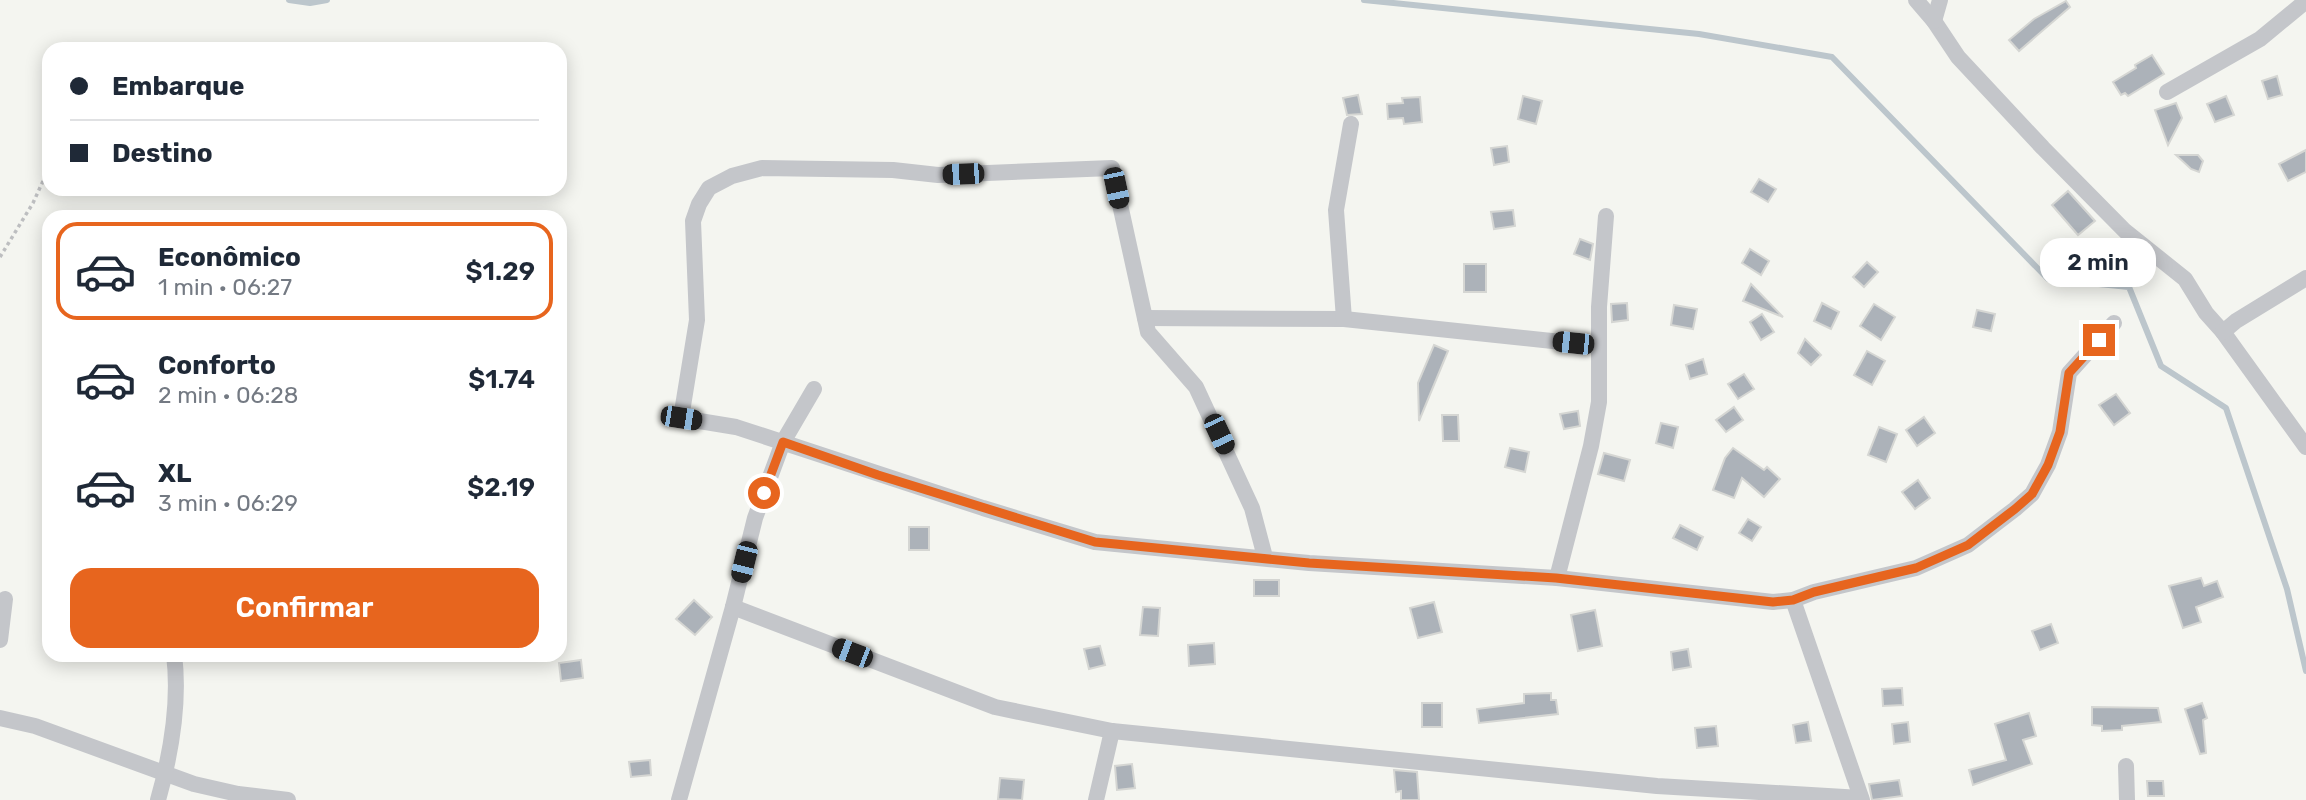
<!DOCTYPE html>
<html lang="pt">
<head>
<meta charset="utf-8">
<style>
	body { margin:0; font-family:Rubik,sans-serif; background:#f2f2f3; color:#1f2937; height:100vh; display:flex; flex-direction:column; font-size:26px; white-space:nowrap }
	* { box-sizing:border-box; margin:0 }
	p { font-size:23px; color:#747a83 }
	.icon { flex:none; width:38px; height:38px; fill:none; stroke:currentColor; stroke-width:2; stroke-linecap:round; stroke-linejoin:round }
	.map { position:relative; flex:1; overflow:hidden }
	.drawer { position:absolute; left:42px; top:210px; width:525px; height:452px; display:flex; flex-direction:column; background:#fff; border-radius:21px; box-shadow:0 4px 18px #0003 }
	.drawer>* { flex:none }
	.banner { position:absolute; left:42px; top:42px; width:525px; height:154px; border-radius:21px; box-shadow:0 4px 18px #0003; display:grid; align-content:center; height:154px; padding:0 28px; background:#fff }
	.end { position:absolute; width:32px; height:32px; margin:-16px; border:9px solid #e7651e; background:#fff; box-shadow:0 0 0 4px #fff }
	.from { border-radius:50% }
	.bubble { position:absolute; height:49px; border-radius:21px; background:#fff; box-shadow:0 4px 18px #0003; font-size:23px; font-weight:600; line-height:49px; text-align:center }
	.car { position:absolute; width:21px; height:42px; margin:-21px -10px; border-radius:9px; box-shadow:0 0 5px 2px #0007; background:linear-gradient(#222 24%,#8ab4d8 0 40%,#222 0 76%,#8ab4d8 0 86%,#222 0) }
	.banner b { display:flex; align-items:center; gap:24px; height:66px; font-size:26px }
	.banner b+b { border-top:2px solid #e0e1e3 }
	.banner i { width:18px; height:18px; background:#1f2937 }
	ul { padding:12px 0 0; list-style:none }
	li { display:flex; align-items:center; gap:21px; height:98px; margin:0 14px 10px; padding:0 14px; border:4px solid transparent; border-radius:21px }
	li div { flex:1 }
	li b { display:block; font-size:26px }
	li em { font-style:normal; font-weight:600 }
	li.on { border-color:#e7651e }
	li>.icon { width:63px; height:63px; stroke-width:1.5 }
	.action { display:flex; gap:14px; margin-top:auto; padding:14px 28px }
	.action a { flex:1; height:80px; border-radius:21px; background:#e7651e; color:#fff; font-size:28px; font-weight:600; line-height:80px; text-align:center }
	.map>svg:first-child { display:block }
</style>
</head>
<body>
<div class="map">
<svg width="2306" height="800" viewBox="0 0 2306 800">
	<rect width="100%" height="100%" fill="#f4f5f0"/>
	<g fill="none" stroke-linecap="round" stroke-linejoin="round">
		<g stroke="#bcc6cc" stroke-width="6">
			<polyline points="289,0 310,3 327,0"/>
			<polyline points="1364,0 1699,34 1832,57 2048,279 2129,287 2161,366 2226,408 2287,589 2306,671"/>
		</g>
	</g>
	<g fill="#acb2b9" stroke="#d5d6d3" stroke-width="2">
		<polygon points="2066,1 2070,7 2019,51 2009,40 2034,19"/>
		<polygon points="2152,55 2164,74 2128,96 2125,93 2121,95 2113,82 2136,68 2135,65"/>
		<polygon points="2277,76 2282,95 2268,99 2262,81"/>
		<polygon points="1358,95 1362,114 1347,115 1343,98"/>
		<polygon points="1523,96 1542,101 1536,124 1518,119"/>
		<polygon points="2226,96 2234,115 2215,122 2207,104"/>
		<polygon points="1420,97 1422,122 1404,124 1403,118 1388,119 1387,104 1403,103 1402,98"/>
		<polygon points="2176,103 2182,118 2168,145 2155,110"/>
		<polygon points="1507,146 1509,162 1494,165 1491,148"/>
		<polygon points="2306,150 2306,172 2288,181 2279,164"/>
		<polygon points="2176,155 2198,155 2203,161 2199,172 2191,169"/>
		<polygon points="1759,179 1776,189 1768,202 1751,192"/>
		<polygon points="2068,191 2095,221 2078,235 2052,205"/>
		<polygon points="1513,210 1515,226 1494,229 1491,212"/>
		<polygon points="1580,239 1593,244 1590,260 1574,254"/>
		<polygon points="1750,249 1769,261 1761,275 1742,263"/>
		<polygon points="1867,262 1878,272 1864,287 1853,277"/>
		<rect x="1464" y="264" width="22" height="28"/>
		<polygon points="1751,284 1783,317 1743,301"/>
		<polygon points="1627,303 1628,320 1612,322 1611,304"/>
		<polygon points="1822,303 1839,312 1831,329 1814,321"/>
		<polygon points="1874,304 1895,317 1881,340 1860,326"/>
		<polygon points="1674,305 1697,309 1693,329 1671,325"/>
		<polygon points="1977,310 1995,314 1991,331 1973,327"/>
		<polygon points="1762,314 1774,332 1761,340 1750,322"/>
		<polygon points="1805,339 1821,355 1811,365 1798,353"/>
		<polygon points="1434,345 1448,351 1419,421 1418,383"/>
		<polygon points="1867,351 1885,361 1872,385 1854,375"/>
		<polygon points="1703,359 1707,374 1690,379 1686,365"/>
		<polygon points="1744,374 1754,389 1738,399 1728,384"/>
		<polygon points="2116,394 2130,413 2114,425 2099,405"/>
		<polygon points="1734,407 1743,420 1726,432 1716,420"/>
		<polygon points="1578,411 1580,426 1564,429 1560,414"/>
		<polygon points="1442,415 1458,415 1459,441 1443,441"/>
		<polygon points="1924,417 1935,433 1917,446 1906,430"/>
		<polygon points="1661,423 1678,427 1673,448 1656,443"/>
		<polygon points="1879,427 1897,434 1886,462 1868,455"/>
		<polygon points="1510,448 1529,452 1525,472 1505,467"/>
		<polygon points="1733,448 1764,470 1767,467 1780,479 1764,497 1742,478 1734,498 1713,490 1725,458"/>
		<polygon points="1604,453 1630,460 1624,481 1598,474"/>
		<polygon points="1918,480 1930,498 1915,509 1902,492"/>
		<polygon points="1748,519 1761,527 1752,541 1739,533"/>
		<polygon points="1680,525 1703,537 1697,550 1673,538"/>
		<rect x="909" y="527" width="20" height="23"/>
		<polygon points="2201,578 2204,586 2217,581 2223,597 2196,607 2201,622 2183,628 2169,586"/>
		<rect x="1254" y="580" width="25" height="16"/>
		<polygon points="694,600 712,617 695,635 676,619"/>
		<polygon points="1434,602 1442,632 1418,638 1410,608"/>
		<polygon points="1143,607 1160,608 1158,636 1140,635"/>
		<polygon points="1595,610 1602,646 1578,651 1571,615"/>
		<polygon points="2051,624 2058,643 2040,650 2032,631"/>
		<polygon points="1214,643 1215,664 1189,666 1188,645"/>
		<polygon points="1100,646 1105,665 1089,669 1084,649"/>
		<polygon points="1688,649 1691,667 1673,670 1671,652"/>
		<polygon points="581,660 583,678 561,681 559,663"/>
		<polygon points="1902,688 1903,705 1883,706 1882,689"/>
		<polygon points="1551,693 1551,700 1556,700 1558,714 1479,723 1477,709 1524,703 1524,694"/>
		<rect x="1422" y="703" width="20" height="24"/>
		<polygon points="2202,703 2207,718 2203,720 2206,753 2200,754 2185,709"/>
		<polygon points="2092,707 2158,708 2161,722 2122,726 2122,730 2102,731 2102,726 2092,725"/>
		<polygon points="2029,713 2036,736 2023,740 2032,764 1973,785 1969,770 2006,760 1995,724"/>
		<polygon points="1808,722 1811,741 1796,743 1793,725"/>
		<polygon points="1908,722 1910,742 1894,744 1892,724"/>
		<polygon points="1716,726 1718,746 1697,748 1695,728"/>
		<polygon points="650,760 651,775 631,777 629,762"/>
		<polygon points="1132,764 1135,788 1117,790 1115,766"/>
		<polygon points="1394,770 1417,772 1419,800 1401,800 1401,791 1396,792"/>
		<polygon points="1000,778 1024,780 1022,800 998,799"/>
		<polygon points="1899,780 1902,796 1872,800 1869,784"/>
		<polygon points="2147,781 2163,781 2164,796 2148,796"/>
	</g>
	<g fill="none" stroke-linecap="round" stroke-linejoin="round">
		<polyline stroke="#bdbec0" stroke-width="3.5" stroke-dasharray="3.5 3.5" stroke-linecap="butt" points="0,257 33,203 49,168"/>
		<g stroke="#c4c6ca" stroke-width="16">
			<polyline points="1916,0 1934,21 1958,57 2043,148 2125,231 2185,279 2206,313 2223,332 2306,447"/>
			<polyline points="1934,21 1940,0"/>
			<polyline points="2167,92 2260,39 2306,1"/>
			<polyline points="1145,318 1344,319 1599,346"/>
			<polyline points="1344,319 1336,210 1351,124"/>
			<polyline points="2223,332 2236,321 2306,278"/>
			<polyline points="1265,557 1252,508 1196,387 1148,332 1112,168 938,175 893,170 762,168 732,176 709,188 699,204 693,221 697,320 681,418 736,427 983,508 1095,542 1309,563 1557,578 1773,602 1793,600 1814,592 1916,568 1968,545 2015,509 2032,494 2048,465 2060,432 2069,373 2114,323"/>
			<polyline points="1557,578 1591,446 1599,402 1599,307 1606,216"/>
			<polyline points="1793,600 1862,800"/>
			<polyline points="733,607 995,707 1112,731 1657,786 1861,798"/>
			<polyline points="0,640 5,599"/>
			<polyline points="0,718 35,726 194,784 238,794 288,800"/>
			<polyline points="2126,766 2127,800"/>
			<path d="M158,800c13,-46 22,-98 16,-146"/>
			<polyline points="679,800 733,607 755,518 783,442 814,389"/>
			<polyline points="1096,800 1112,731"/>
		</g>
	</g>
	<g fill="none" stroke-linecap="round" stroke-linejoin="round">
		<polyline stroke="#e7651e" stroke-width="9" points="764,493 783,442 878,475 1095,542 1309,563 1556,578 1773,602 1793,600 1814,592 1916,568 1968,545 2015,509 2032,494 2048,465 2060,432 2069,373 2099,340"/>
	</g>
</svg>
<i class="end from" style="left:764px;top:493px"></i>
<i class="end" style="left:2099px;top:340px"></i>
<div class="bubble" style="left:2040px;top:238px;width:116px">2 min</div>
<i class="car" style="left:963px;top:174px;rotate:268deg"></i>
<i class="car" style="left:1116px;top:188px;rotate:168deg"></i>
<i class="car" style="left:1573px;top:343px;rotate:276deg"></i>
<i class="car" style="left:681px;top:418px;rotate:99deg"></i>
<i class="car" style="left:1219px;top:434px;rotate:155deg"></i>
<i class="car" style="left:744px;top:562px;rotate:194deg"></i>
<i class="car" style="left:852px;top:653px;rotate:291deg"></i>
<div class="banner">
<b><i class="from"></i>Embarque</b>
<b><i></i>Destino</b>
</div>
<section class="drawer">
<ul>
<li class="on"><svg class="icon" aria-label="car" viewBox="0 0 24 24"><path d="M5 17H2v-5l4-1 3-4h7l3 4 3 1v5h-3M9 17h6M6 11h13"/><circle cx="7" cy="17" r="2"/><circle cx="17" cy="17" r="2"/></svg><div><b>Econômico</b><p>1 min · 06:27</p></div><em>$1.29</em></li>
<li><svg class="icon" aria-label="car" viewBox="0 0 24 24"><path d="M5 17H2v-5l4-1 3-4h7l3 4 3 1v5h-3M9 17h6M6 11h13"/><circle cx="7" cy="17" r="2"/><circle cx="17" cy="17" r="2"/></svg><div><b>Conforto</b><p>2 min · 06:28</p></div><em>$1.74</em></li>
<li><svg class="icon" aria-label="car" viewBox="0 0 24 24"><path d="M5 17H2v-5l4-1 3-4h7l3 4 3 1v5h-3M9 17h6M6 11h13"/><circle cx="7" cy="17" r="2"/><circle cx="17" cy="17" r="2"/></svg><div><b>XL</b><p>3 min · 06:29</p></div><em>$2.19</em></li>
</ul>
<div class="action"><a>Confirmar</a></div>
</section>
</div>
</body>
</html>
